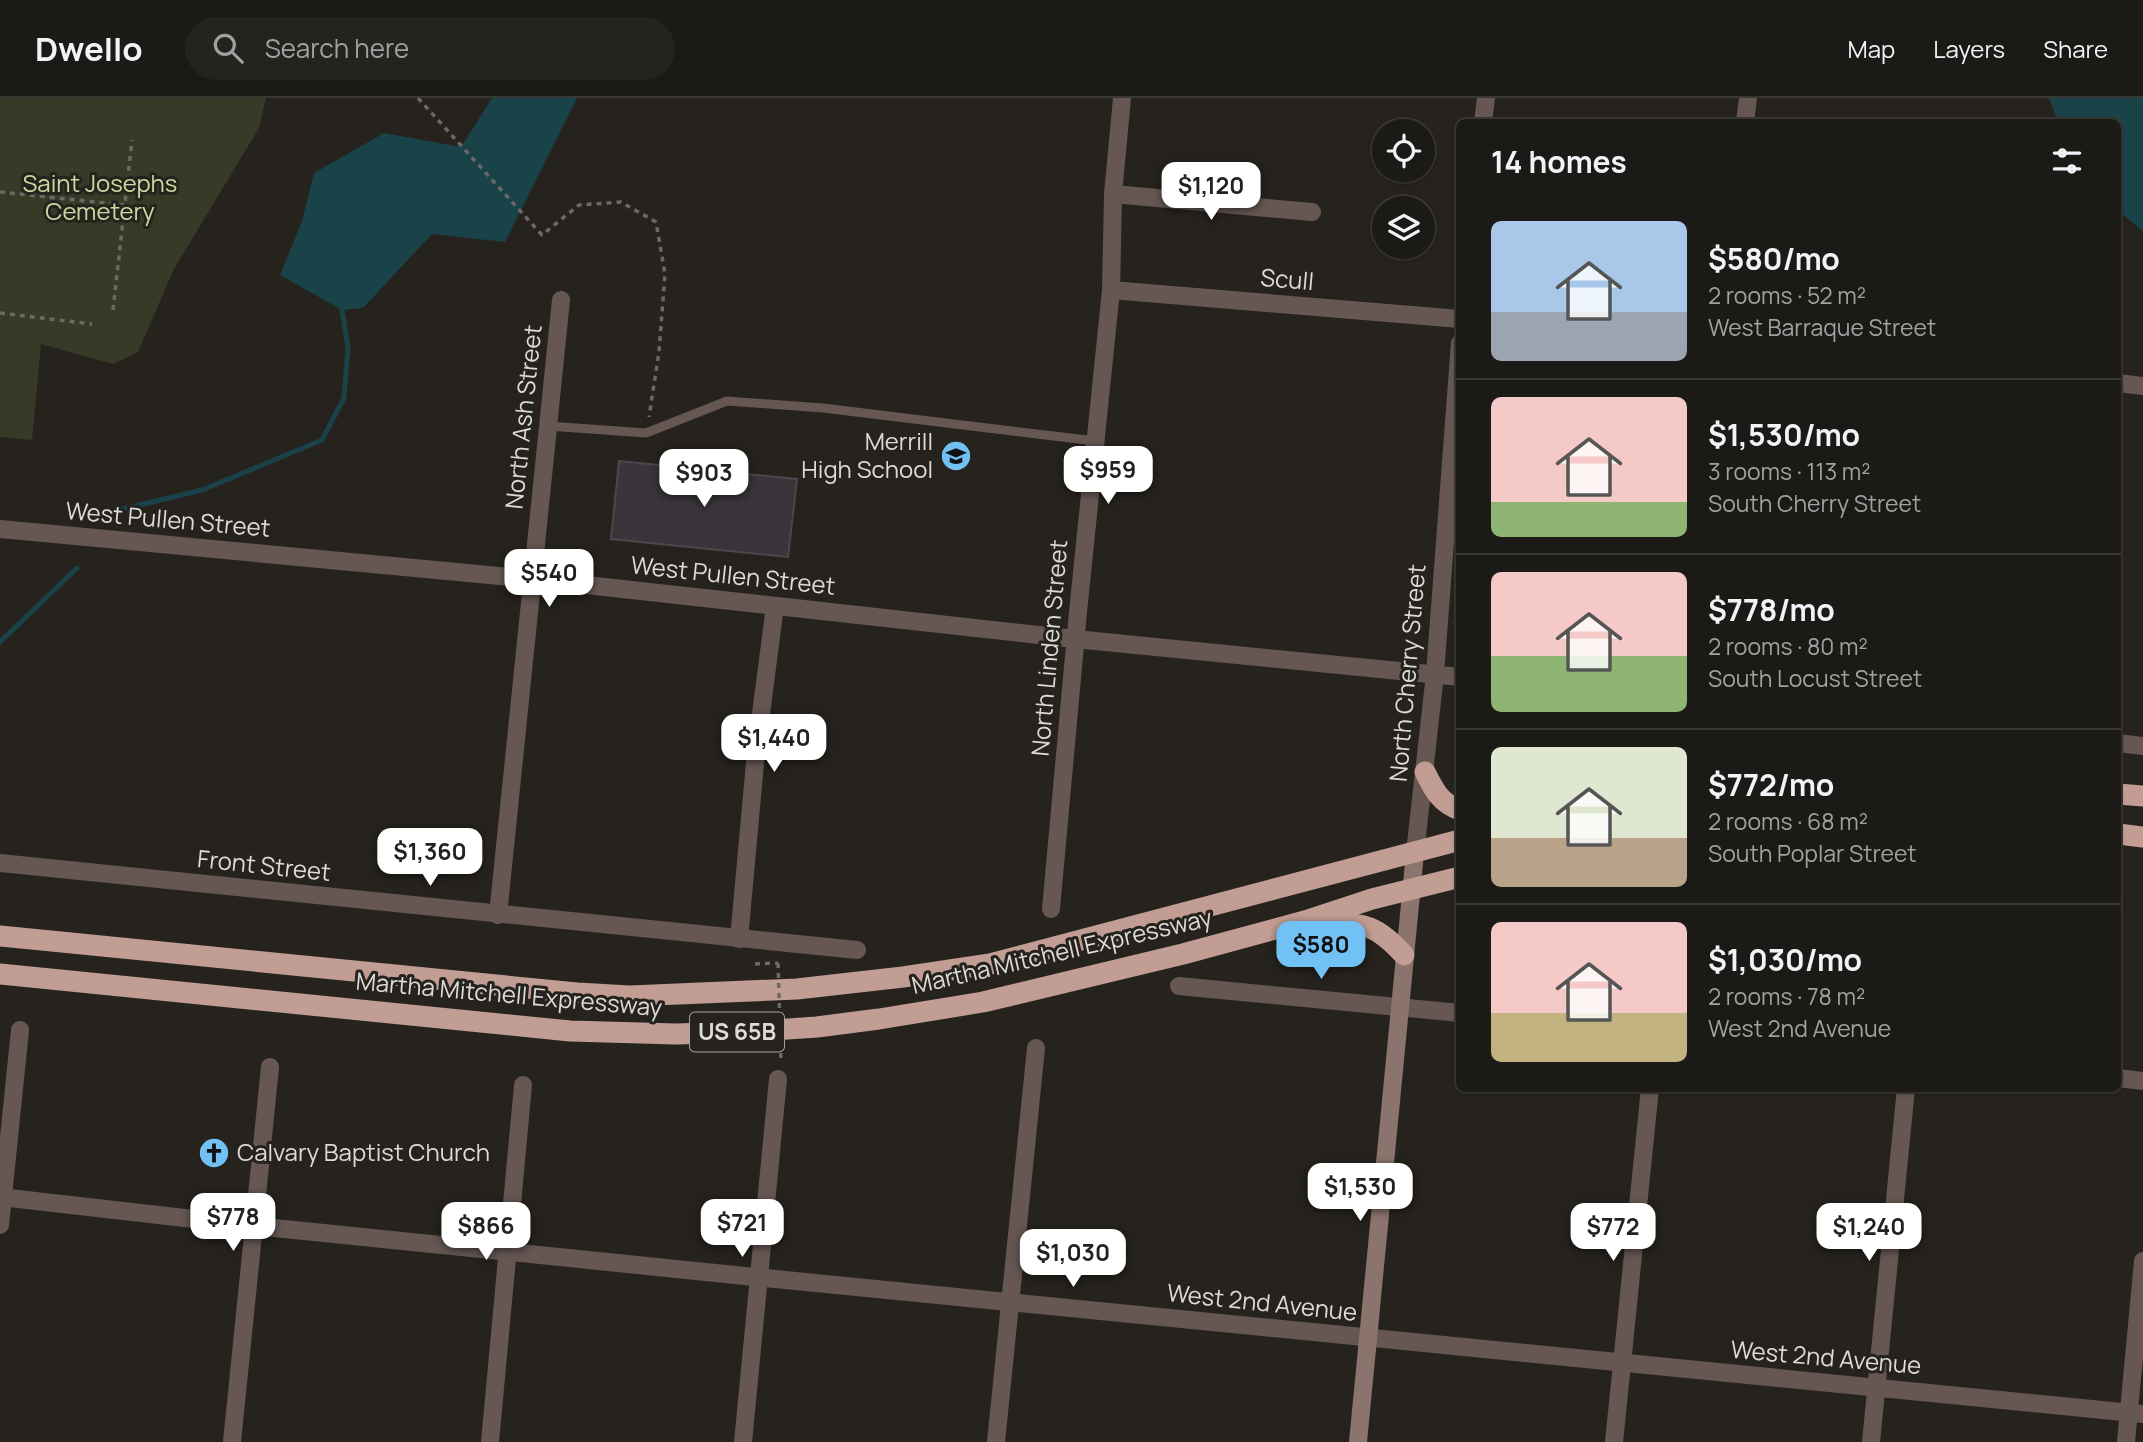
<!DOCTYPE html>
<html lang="en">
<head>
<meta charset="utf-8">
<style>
	body { margin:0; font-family:Manrope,sans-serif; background:#25231f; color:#f1f3f6; height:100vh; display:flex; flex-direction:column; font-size:26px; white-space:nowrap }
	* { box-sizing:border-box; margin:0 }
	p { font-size:23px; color:#a0a1a1 }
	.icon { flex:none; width:38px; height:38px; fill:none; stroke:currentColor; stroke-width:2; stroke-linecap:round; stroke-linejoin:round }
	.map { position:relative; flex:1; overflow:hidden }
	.details { position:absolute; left:1456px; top:21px; width:665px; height:973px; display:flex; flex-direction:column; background:#1c1a16; border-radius:10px; box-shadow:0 2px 5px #0004,0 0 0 2px #3a3835 }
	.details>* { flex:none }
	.fabs { position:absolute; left:1372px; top:21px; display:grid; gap:14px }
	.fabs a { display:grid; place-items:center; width:63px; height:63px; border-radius:50%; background:#1c1a16; box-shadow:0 2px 5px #0004,0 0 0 2px #3a3835; font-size:35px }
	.price { position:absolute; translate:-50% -60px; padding:0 16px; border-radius:14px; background:#fff; color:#222; font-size:23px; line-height:46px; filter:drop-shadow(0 2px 4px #0008) }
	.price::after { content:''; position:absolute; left:50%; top:42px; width:21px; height:16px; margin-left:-10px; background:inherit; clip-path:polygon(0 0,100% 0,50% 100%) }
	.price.active { background:#72c1f5; color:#111 }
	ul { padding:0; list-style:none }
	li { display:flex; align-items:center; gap:21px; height:175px; padding:0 35px }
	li+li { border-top:2px solid #3a3835 }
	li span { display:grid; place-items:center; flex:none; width:196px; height:140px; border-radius:10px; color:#555 }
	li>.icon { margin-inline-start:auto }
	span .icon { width:84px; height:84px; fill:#fffc; stroke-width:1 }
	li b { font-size:30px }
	h2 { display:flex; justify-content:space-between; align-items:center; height:84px; padding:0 35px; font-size:30px }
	header { display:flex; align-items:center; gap:42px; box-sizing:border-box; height:98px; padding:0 35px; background:#1c1a16; border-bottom:2px solid #3a3835 }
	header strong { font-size:33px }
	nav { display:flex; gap:38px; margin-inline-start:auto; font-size:24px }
	.search { width:490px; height:63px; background:#25231f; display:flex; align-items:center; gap:18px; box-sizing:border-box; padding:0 24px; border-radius:38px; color:#a0a1a1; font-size:26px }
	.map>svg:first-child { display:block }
	.green { fill:#363a26 }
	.water { fill:#1a4249 }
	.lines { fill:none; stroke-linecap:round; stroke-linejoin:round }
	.stream { stroke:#1a4249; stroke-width:5 }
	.building { fill:#39353a; stroke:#4b474d; stroke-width:2 }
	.path { stroke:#6b6964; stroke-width:3.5; stroke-dasharray:5 5; stroke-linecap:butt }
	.lane { stroke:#665753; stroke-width:9 }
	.street { stroke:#665753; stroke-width:18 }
	.secondary { stroke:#8b746d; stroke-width:18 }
	.highway { stroke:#c29d93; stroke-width:21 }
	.path-bridge { stroke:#6b6964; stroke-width:3.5; stroke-dasharray:5 5; stroke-linecap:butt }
	.labels { text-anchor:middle; stroke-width:6; stroke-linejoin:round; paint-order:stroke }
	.shield { fill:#26231e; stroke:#a5a4a0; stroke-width:2 }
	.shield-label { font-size:23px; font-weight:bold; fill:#dcdbd7 }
	.park-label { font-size:24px; fill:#cdd9a0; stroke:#26231e }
	.street-label { font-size:24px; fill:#dcdbd7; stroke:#26231e }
	.poi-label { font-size:24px; fill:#dcdbd7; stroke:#26231e; text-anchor:end }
</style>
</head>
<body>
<header>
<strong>Dwello</strong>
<div class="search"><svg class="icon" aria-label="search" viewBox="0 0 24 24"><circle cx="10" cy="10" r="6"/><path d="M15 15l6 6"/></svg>Search here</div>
<nav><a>Map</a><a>Layers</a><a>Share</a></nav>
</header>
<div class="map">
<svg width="2143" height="1344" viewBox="0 0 2143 1344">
	<rect width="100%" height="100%" fill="#26231e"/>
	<!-- green -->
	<path class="green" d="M0,0H266L259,30L174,171L138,254L113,266L41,246L32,342L0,339Z"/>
	<!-- water -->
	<g class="water">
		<path d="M492,0H577L505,144L432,136L363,210L342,212L280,177L302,123L314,75L384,35L461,49Z"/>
		<path d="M2049,0H2143V133L2118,113V24H2058Z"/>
	</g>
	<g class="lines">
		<!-- stream -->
		<g class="stream">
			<path d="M119,412L202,392L322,342L344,300L348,250L342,212"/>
			<path d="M0,544L77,470"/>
		</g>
	</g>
	<!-- building -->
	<path class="building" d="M619,363L797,381L788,459L611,441Z"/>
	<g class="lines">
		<!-- path -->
		<g class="path">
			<path d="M418,0L542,137L579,107L621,104L656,124L665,176L659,254L649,319"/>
			<path d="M0,94L124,107"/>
			<path d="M113,212L132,42"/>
			<path d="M0,215L92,226"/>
			<path d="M755,866L778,865"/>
		</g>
		<!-- lane -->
		<path class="lane" d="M548,328L646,335L727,303L823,310L1095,343"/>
		<!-- street -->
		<g class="street">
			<path d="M1483,24L1486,0"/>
			<path d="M1745,24L1748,0"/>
			<path d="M1113,96L1312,114"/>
			<path d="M1111,192L1460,221"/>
			<path d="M2118,285L2143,288"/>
			<path d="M0,431L532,481L1075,541L1460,579"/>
			<path d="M2118,645L2143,648"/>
			<path d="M1415,755L1435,576L1460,245"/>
			<path d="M0,765L857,852"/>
			<path d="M1051,811L1078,514L1111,192L1113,96L1122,0"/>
			<path d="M498,817L561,202"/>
			<path d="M739,841L756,654L775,508"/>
			<path d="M1179,888L1460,915"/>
			<path d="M2118,980L2143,983"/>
			<path d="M0,1099L255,1128L735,1177L2143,1316"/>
			<path d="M0,1127L20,932"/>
			<path d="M232,1344L270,969"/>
			<path d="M490,1344L523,987"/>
			<path d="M743,1344L778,981"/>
			<path d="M996,1344L1036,950"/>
			<path d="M1614,1344L1650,990"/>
			<path d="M1871,1344L1906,990"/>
			<path d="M2126,1344L2143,1163"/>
		</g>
		<!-- secondary -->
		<path class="secondary" d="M1358,1344L1415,755"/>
		<!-- highway -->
		<g class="highway">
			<path d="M1425,674C1434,692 1440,705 1460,712"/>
			<path d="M2118,696L2143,698"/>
			<path d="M2118,736L2143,739"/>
			<path d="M1315,824C1361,827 1371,821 1404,857"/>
			<path d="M0,838L577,895L630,898L797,891L903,879L990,866L1460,742"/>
			<path d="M0,876L570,933L676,936L743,934L817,929L879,921L983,904L1183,856L1305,823L1372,801L1460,779"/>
		</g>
		<!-- path-bridge -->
		<path class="path-bridge" d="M778,865L781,963"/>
	</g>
	<!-- icons -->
	<defs>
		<g id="school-disc" transform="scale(1.575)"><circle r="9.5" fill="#72c1f5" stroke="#26231e"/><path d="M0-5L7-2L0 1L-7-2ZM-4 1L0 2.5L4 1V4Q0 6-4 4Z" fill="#111"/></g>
		<g id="church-disc" transform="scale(1.575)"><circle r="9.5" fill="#72c1f5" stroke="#26231e"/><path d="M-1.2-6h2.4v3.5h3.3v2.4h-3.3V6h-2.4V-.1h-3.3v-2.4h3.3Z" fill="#111"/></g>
	</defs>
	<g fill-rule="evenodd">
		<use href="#school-disc" x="956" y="358"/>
		<use href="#church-disc" x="214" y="1055"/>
	</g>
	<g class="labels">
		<!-- shield labels -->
		<rect class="shield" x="690" y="914.5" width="94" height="39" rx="5"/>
		<g class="shield-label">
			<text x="737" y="942">US 65B</text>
		</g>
		<!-- park labels -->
		<g class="park-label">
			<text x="100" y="94">Saint Josephs<tspan x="100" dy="28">Cemetery</tspan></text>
		</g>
		<!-- street labels -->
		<g class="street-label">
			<text transform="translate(1287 182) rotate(5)" y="8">Scull</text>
			<text transform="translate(524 319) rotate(-84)" y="8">North Ash Street</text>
			<text transform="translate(168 422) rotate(5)" y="8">West Pullen Street</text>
			<text transform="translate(733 478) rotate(6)" y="8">West Pullen Street</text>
			<text transform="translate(1050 550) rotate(-85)" y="8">North Linden Street</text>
			<text transform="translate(1408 575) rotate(-85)" y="8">North Cherry Street</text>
			<text transform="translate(264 768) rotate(6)" y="8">Front Street</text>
			<text transform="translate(1062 854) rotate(-13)" y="8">Martha Mitchell Expressway</text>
			<text transform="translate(509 897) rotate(5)" y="8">Martha Mitchell Expressway</text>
			<text transform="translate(1262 1205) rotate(6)" y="8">West 2nd Avenue</text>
			<text transform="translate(1826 1260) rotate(5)" y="8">West 2nd Avenue</text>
		</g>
		<!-- poi labels -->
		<g class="poi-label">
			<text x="933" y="352">Merrill<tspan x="933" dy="28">High School</tspan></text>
			<text x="237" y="1063" text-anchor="start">Calvary Baptist Church</text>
		</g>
	</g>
</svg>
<div class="fabs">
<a><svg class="icon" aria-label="locate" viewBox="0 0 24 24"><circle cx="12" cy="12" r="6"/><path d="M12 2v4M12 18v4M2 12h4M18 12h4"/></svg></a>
<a><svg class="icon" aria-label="layers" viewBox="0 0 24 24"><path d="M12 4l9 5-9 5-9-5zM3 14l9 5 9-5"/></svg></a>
</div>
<b class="price" style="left:1211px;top:124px">$1,120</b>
<b class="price" style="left:1108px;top:408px">$959</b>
<b class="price" style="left:704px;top:411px">$903</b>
<b class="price" style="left:549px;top:511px">$540</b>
<b class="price" style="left:774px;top:676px">$1,440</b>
<b class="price" style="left:430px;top:790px">$1,360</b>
<b class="price active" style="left:1321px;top:883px">$580</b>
<b class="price" style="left:1360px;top:1125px">$1,530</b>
<b class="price" style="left:233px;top:1155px">$778</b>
<b class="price" style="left:742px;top:1161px">$721</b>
<b class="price" style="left:486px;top:1164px">$866</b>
<b class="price" style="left:1613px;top:1165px">$772</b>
<b class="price" style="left:1869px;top:1165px">$1,240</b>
<b class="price" style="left:1073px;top:1191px">$1,030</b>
<section class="details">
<h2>14 homes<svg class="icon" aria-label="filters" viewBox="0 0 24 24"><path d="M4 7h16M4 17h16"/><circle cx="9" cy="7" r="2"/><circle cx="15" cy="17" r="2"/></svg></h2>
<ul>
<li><span style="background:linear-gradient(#a9c7e8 65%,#9aa5b1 0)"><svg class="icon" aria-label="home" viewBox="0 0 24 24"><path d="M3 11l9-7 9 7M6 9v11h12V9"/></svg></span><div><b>$580/mo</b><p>2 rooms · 52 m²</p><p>West Barraque Street</p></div></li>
<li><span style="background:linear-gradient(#f6c9c9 75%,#8fb573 0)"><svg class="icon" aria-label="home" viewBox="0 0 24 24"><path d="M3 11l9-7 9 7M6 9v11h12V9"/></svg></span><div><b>$1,530/mo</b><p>3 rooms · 113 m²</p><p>South Cherry Street</p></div></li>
<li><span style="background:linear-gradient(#f6c9c9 60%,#8fb573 0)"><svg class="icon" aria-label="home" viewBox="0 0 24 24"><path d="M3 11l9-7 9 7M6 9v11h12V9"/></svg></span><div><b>$778/mo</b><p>2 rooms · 80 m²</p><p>South Locust Street</p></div></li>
<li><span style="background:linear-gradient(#dfe7d0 65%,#b9a48a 0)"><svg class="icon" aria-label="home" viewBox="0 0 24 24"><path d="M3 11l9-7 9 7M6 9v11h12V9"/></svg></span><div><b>$772/mo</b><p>2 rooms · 68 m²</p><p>South Poplar Street</p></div></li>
<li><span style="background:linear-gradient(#f6c9c9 65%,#c2b280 0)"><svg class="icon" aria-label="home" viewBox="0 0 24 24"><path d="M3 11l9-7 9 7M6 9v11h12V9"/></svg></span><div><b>$1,030/mo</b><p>2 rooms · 78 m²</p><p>West 2nd Avenue</p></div></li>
</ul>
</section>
</div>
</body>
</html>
